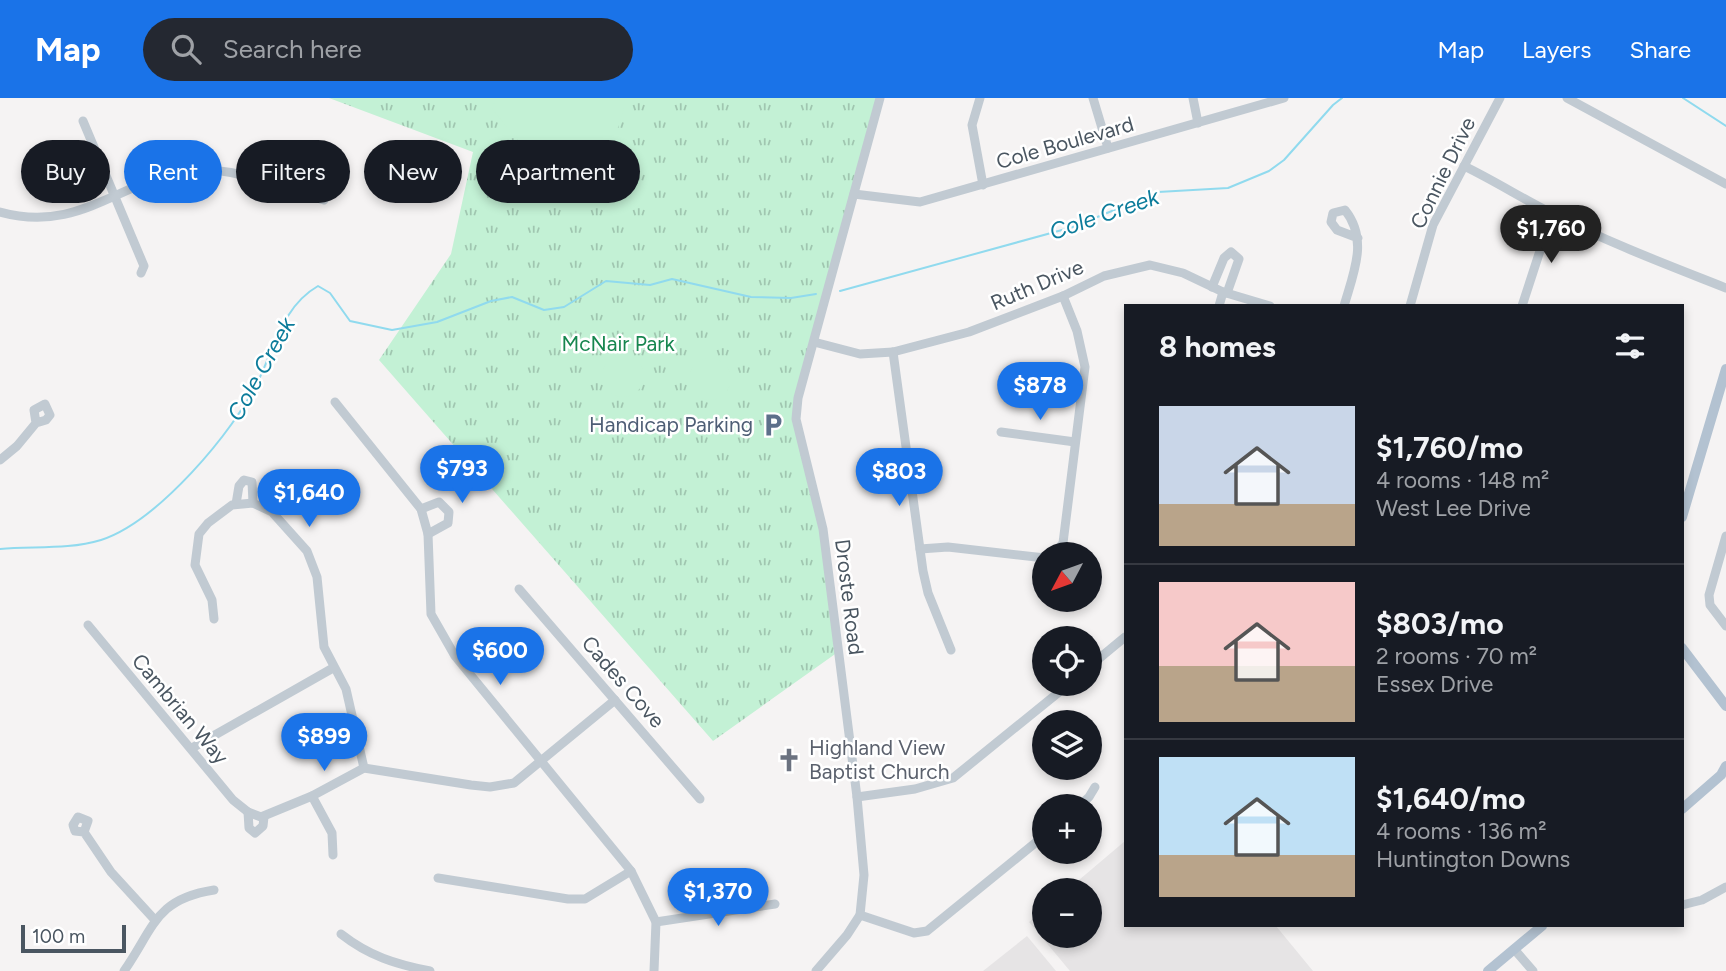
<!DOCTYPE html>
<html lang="en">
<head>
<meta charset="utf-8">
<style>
	body { margin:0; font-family:Figtree,sans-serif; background:#242831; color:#f1f3f6; height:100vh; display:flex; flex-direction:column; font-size:26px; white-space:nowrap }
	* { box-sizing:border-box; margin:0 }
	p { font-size:23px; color:#9ea1a6 }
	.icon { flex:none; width:38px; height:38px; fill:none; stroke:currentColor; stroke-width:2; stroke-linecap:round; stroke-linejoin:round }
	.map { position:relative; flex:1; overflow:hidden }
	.panel { position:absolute; left:1124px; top:206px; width:560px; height:623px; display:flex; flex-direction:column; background:#171b24; border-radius:0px; box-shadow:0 4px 10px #0003 }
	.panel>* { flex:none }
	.banner { position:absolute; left:21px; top:42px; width:665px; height:63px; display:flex; gap:14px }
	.needle { width:46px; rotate:229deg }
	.controls { position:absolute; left:1032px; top:444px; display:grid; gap:14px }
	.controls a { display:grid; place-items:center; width:70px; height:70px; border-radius:50%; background:#171b24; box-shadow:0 4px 10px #0003; font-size:35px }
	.scale { position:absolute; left:21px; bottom:18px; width:105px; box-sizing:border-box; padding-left:7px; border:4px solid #4a5661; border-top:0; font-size:19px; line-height:24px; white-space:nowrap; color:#4a5661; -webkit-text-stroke:5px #fff; paint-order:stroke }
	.price { position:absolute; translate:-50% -60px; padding:0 16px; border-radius:24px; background:#1a73e8; color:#fff; font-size:23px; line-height:46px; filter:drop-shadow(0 2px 4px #0008) }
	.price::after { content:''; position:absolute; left:50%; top:42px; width:21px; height:16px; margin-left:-10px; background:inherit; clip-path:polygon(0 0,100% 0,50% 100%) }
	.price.active { background:#222; color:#fff }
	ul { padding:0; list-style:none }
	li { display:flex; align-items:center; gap:21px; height:175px; padding:0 35px }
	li+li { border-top:2px solid #363941 }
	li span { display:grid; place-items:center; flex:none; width:196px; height:140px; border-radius:0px; color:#555 }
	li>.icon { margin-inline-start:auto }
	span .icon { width:84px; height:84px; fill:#fffc; stroke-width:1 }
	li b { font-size:30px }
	h2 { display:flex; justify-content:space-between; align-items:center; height:84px; padding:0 35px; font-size:30px }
	.tag { padding:0 24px; border-radius:32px; background:#171b24; box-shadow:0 4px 10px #0003; font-size:24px; line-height:63px }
	.tag.active { background:#1a73e8; color:#fff }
	header { display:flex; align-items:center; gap:42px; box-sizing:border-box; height:98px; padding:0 35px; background:#1a73e8; color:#fff }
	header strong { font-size:33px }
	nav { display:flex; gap:38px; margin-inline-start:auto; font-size:24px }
	.search { width:490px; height:63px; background:#242831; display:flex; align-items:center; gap:18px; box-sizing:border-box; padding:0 24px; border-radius:38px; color:#9ea1a6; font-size:26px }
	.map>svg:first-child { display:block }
	.education { fill:#e6e4e5 }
	.park { fill:url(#park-tufts) }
	.pitch { fill:#c3f1d5 }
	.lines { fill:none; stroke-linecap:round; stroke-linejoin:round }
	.stream { stroke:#90daee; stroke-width:2 }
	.minor { stroke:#c1cad2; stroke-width:9 }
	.major { stroke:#b3c2d1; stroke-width:10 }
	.labels { text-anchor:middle; stroke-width:5; stroke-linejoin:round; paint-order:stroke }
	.street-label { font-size:21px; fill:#4a5661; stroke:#fff }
	.park-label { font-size:21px; fill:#17864f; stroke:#fff }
	.service-label { font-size:21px; fill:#4e5e75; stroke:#fff; text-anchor:end }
	.worship-label { font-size:21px; fill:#5b616d; stroke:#fff; text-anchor:start }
	.water-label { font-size:23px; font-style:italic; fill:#0c7c9b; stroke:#fff }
</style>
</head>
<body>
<header>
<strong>Map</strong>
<div class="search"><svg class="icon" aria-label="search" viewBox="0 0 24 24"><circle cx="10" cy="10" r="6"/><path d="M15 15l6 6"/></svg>Search here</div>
<nav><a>Map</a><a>Layers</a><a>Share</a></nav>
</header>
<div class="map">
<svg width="1726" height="873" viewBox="0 0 1726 873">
	<defs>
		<pattern id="park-tufts" width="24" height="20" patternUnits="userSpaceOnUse" patternTransform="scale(1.75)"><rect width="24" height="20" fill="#c3f1d5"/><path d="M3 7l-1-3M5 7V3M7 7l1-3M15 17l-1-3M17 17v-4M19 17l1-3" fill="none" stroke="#a0c6b0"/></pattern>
	</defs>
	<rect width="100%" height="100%" fill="#f5f3f3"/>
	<!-- education -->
	<g class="education">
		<path d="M1125,743V828H1276L1313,873H1070L1029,824L1045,811V838H1090V793H1066Z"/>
		<path d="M1027,838L1056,873H983Z"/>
	</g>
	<!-- park -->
	<path class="park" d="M329,0H877L796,321L823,431L838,554L713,643L379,262L451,156L473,54Z"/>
	<!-- pitch -->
	<g class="pitch">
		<path d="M496,0H625C622,20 620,37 601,47V65L563,71L512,35L492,11Z"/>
		<circle cx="623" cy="278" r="21"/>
		<circle cx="710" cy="281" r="21"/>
	</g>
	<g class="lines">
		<!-- stream -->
		<g class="stream">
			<path d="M1683,0L1726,28"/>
			<path d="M840,193L1073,129L1158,94L1228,90L1269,73L1284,62L1333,7L1342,0"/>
			<path d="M0,451C34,448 68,452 101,442C157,424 234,334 259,281C275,248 283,208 318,188L330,195L350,223L392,232L437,224L491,203L512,199L544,212L564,209L606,183L650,187L672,181L751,199L791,200L816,196"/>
		</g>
		<!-- minor -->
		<g class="minor">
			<path d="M980,0L972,27L983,87"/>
			<path d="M1093,0L1108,50"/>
			<path d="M1193,0L1198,25"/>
			<path d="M1567,0L1726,86"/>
			<path d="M83,23L144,168L141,175"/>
			<path d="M1464,68C1495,83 1523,101 1553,116C1609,145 1668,167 1726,190"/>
			<path d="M854,96L920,104L1284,0"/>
			<path d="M0,114C79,136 118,83 189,73C233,67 282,90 324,102"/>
			<path d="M1212,189L1224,160L1231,154L1239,161L1227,195"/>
			<path d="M1219,208L1223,194"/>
			<path d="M1344,208C1353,176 1369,142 1345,112L1333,115L1331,124L1337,132L1358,140"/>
			<path d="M1410,208L1433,127L1500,0"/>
			<path d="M1522,208L1552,116"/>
			<path d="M814,244L860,256L893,254L969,234L1063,198L1104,178L1150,167L1183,175L1223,194L1270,208"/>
			<path d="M893,254L923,473L928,495L951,552"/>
			<path d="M335,304L421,411L428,436L431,516L455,558L631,773L656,824L654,873"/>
			<path d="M1001,334L1075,344"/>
			<path d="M0,362L17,348L36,325L46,322L50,317L45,306L34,312L36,325"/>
			<path d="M236,406L239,388L244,382L252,384L253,405"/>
			<path d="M421,411L439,404L449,414L448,425L428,436"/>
			<path d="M1726,438L1709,497L1710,507L1726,528"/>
			<path d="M920,451L948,449L1045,460"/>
			<path d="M1054,457L1063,445L1085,269L1077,233L1063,198"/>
			<path d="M519,491L700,701"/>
			<path d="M214,521L212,502L195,467L199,436L208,425L232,407L253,405L272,414L307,453L317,479L324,549L346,591L364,670"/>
			<path d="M88,527L233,702L248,714L261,719L312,698L364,670L471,687L490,689L514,685L615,602"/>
			<path d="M1090,568L1125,539"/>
			<path d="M192,650L333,570"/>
			<path d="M312,698L332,735L333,757"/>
			<path d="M857,699L915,691L953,680L1069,586"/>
			<path d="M1078,709L1089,699L1095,689"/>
			<path d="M248,714L249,730L255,735L263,728L264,719"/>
			<path d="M84,734L75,733L73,727L78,719L88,723L84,734L111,774L154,821"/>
			<path d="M438,780L568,801H585L631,773"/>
			<path d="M1682,807L1702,802L1726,789"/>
			<path d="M860,817L914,835L927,833L1045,737"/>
			<path d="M656,824L775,806"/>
			<path d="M341,836C369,858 395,866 430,873"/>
			<path d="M1514,851L1533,873"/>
			<path d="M124,873C154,830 155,801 214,792"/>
			<path d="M816,873L847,837L860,817L864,777L857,699L823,431L796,321L798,300L880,0"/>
		</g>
		<!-- major -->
		<g class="major">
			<path d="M1682,419L1726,271"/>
			<path d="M1682,550L1726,608"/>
			<path d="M1682,711L1721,677L1726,668"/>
			<path d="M1488,873L1542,828"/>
		</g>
	</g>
	<!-- icons -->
	<defs>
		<g id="parking-bare" transform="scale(1.89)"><path d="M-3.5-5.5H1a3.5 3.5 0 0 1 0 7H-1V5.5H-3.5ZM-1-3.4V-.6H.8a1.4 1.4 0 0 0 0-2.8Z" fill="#5c6f8a" stroke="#fff" stroke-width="2.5" paint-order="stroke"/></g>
		<g id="church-bare" transform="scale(1.89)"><path d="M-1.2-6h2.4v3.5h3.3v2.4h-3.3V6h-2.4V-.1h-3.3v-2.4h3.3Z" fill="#6b7280" stroke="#fff" stroke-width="2.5" paint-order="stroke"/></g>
	</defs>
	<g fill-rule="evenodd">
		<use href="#parking-bare" x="773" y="327"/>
		<use href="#church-bare" x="789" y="662"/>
	</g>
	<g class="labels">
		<!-- street labels -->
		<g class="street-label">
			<text transform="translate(1065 45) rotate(-16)" y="7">Cole Boulevard</text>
			<text transform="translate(1443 75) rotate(-64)" y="7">Connie Drive</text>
			<text transform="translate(1037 187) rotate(-23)" y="7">Ruth Drive</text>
			<text transform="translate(849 499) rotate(83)" y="7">Droste Road</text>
			<text transform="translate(623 584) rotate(49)" y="7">Cades Cove</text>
			<text transform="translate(180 611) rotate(50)" y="7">Cambrian Way</text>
		</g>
		<!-- park labels -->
		<g class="park-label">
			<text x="618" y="253">McNair Park</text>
		</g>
		<!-- service labels -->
		<g class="service-label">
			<text x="753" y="334">Handicap Parking</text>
		</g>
		<!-- worship labels -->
		<g class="worship-label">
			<text x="809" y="657">Highland View<tspan x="809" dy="24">Baptist Church</tspan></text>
		</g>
		<!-- water labels -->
		<g class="water-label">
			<text transform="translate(1104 116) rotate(-19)" y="8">Cole Creek</text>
			<text transform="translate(261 271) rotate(-61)" y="8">Cole Creek</text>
		</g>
	</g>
</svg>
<div class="controls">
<a><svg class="needle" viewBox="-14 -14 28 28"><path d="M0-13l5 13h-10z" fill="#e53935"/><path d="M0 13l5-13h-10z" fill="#9ea1a6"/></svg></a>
<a><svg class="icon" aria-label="locate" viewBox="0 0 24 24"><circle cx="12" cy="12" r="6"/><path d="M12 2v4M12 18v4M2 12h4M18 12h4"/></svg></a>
<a><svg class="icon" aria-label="layers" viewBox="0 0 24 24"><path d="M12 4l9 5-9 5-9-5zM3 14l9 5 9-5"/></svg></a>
<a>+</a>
<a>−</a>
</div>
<div class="scale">100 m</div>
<b class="price active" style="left:1551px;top:167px">$1,760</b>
<b class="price" style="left:1040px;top:324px">$878</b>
<b class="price" style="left:462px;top:407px">$793</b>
<b class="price" style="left:899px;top:410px">$803</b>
<b class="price" style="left:309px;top:431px">$1,640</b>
<b class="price" style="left:500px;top:589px">$600</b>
<b class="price" style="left:324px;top:675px">$899</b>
<b class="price" style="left:718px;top:830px">$1,370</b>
<div class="banner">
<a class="tag">Buy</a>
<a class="tag active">Rent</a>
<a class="tag">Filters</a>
<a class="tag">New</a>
<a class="tag">Apartment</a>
</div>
<section class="panel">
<h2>8 homes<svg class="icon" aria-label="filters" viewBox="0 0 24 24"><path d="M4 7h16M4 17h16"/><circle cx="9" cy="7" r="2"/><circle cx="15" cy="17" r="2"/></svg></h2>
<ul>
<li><span style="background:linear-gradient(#c9d6e8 70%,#b9a48a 0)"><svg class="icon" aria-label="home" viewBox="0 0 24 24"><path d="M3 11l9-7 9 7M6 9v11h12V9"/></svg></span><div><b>$1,760/mo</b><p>4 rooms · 148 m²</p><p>West Lee Drive</p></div></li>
<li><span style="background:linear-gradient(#f6c9c9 60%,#b9a48a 0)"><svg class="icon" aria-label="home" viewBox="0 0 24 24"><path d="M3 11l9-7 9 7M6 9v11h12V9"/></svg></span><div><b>$803/mo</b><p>2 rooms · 70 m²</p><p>Essex Drive</p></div></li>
<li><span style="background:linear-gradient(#bfe0f5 70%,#b9a48a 0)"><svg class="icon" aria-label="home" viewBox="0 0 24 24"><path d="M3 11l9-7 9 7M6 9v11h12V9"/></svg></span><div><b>$1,640/mo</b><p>4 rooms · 136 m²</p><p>Huntington Downs</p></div></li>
</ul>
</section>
</div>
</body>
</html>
